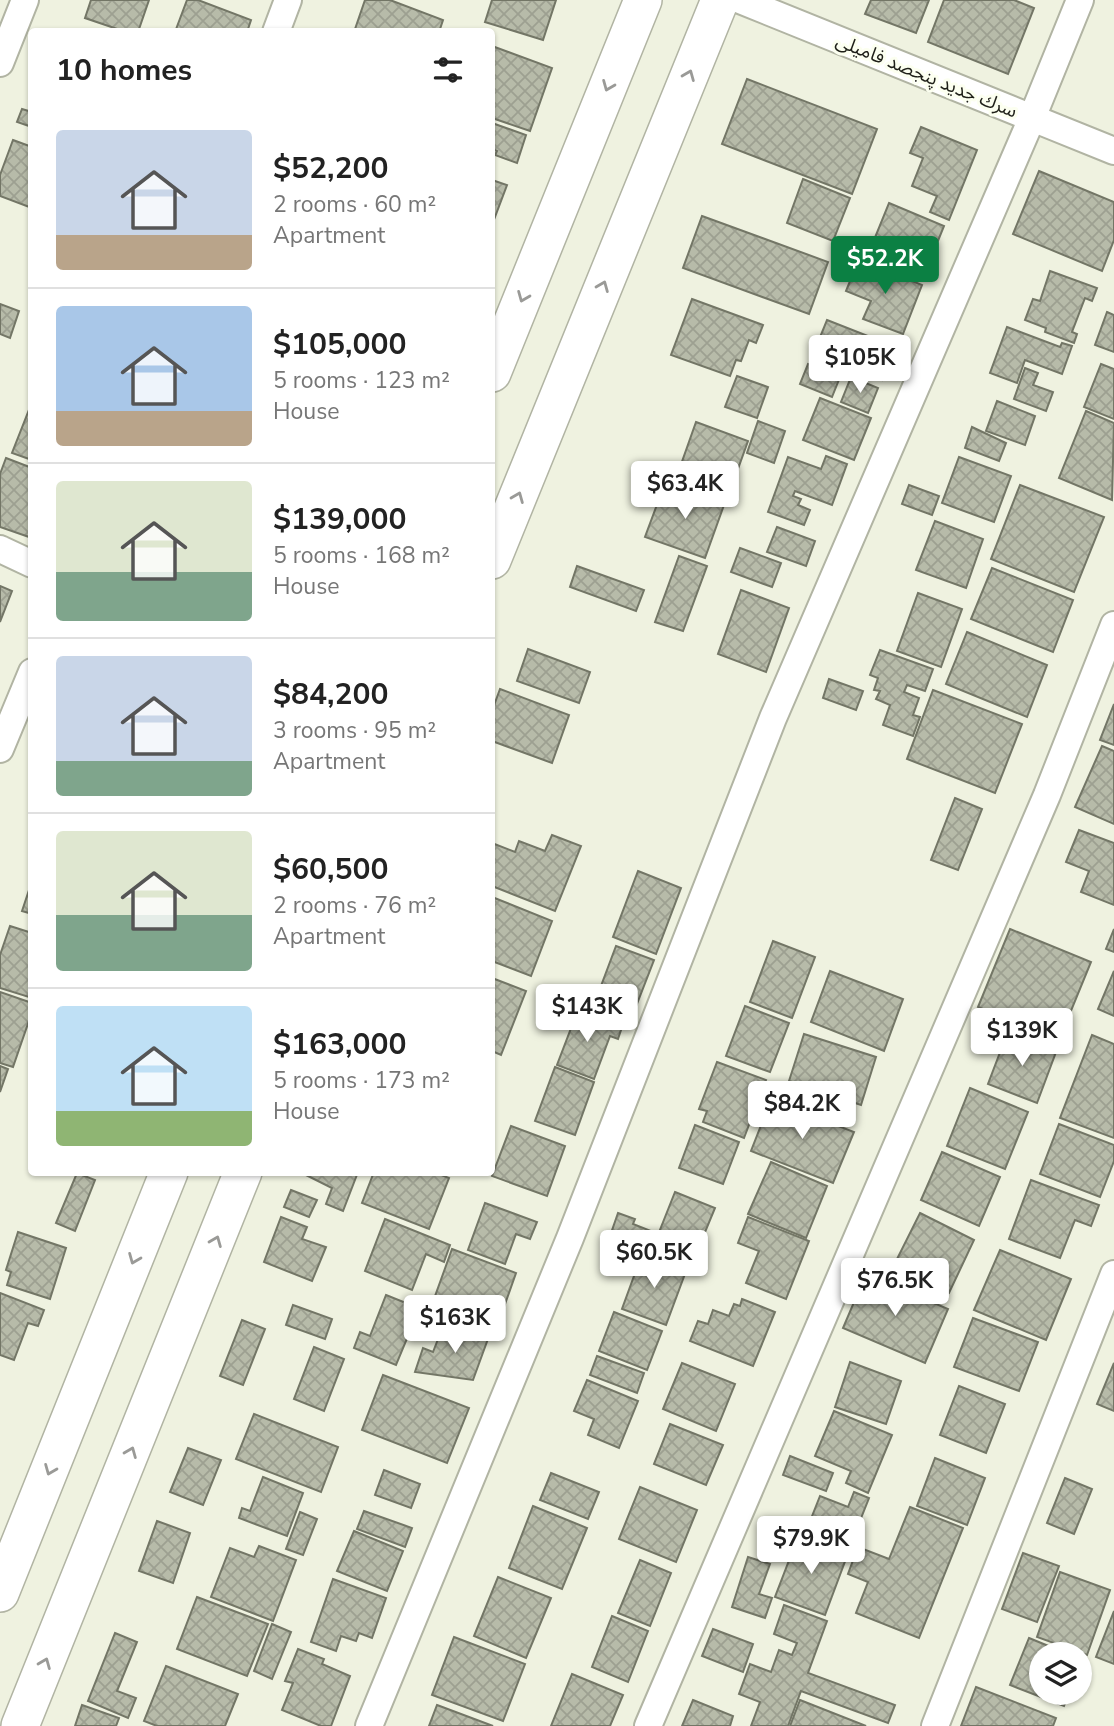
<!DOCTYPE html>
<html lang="en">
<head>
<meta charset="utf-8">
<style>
	body { margin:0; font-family:"Nunito Sans","Noto Sans Arabic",sans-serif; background:#f6f6f6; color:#222; height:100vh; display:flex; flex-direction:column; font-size:26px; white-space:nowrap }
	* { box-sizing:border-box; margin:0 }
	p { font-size:23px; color:#767676 }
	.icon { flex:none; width:38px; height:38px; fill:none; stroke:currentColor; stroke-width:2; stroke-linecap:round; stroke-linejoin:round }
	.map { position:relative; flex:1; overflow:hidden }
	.panel { position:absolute; left:28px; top:28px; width:467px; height:1148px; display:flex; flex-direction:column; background:#fff; border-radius:7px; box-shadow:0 2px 5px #0004 }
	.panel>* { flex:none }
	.controls { position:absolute; left:1029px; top:1642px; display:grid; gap:14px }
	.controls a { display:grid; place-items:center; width:63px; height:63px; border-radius:50%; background:#fff; box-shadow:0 2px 5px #0004; font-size:35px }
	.price { position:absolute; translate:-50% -60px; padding:0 16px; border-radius:7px; background:#fff; color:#222; font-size:23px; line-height:46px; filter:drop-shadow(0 2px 4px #0008) }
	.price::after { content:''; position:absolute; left:50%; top:42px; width:21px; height:16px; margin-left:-10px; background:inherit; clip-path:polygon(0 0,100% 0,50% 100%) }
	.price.selected { background:#0b8043; color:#fff }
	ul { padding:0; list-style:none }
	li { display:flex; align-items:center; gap:21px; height:175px; padding:0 28px }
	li+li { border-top:2px solid #e0e0e0 }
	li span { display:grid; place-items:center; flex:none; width:196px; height:140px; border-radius:7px; color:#555 }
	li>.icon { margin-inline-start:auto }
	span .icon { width:84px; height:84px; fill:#fffc; stroke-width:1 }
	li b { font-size:30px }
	h2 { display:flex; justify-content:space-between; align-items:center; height:84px; padding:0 28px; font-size:30px }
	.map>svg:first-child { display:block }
	.building { fill:url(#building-cross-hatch); stroke:#737666; stroke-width:2 }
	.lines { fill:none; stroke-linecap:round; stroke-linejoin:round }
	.street-casing { stroke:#b1b4a3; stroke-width:30 }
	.secondary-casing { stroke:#b1b4a3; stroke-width:40 }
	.street { stroke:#fff; stroke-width:26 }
	.secondary { stroke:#fff; stroke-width:37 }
	.oneway { stroke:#9a9a97 }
	.labels { text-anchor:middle; stroke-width:6; stroke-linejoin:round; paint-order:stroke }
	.street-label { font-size:19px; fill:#1e1f18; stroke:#fcfff0 }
</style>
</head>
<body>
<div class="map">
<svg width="1114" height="1726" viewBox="0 0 1114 1726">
	<defs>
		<pattern id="building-cross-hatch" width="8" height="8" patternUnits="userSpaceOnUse" patternTransform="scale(1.75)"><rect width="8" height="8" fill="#b7bba9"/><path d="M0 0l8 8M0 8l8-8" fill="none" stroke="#9da091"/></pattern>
	</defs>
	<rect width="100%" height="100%" fill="#eff2e0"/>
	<!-- building -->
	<g class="building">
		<path d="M91,0H149L138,32H126L85,18Z"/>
		<path d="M187,0H198L251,20L247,32H175Z"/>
		<path d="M365,0H390L443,20L439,32H354Z"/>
		<path d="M492,0H556L543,40L485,22Z"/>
		<path d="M871,0H929L916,33L865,14Z"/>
		<path d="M944,0H1014L1034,8L1008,74L928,42Z"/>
		<path d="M492,46L552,68L530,131L492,118Z"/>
		<path d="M747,79L877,129L852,194L722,144Z"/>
		<path d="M22,109L32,112V127L17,122Z"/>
		<path d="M492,123L526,135L517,163L495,155L497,151L492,149Z"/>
		<path d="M921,127L977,150L949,220L930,212L937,196L912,186L923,158L910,153Z"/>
		<path d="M13,140L32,147V208L0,196V175Z"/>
		<path d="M1039,171L1114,202V240L1102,271L1013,234Z"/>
		<path d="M803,179L850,198L833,241L787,223Z"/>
		<path d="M492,180L507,185L492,225Z"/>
		<path d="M889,203L944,226L929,263L874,240Z"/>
		<path d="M702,216L828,262L809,314L683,268Z"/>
		<path d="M859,259L922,285L903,334L863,319L871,301L846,291Z"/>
		<path d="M1050,271L1097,288L1092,301L1085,298L1072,332L1077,334L1074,343L1045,332L1046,328L1025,320L1033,299L1040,301Z"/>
		<path d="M692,299L763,325L756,343L749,340L741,361L736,360L730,376L671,355Z"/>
		<path d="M0,304L19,311L10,338L0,334Z"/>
		<path d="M1107,312L1114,315V352L1095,345Z"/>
		<path d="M827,320L896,347L882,380L814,352Z"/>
		<path d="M1007,327L1060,347L1062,343L1072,346L1062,374L1025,360L1017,383L990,373Z"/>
		<path d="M808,364L840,377L832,397L800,384Z"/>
		<path d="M1101,364L1114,369V419L1084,407Z"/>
		<path d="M1025,368L1038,373L1033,385L1053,392L1046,411L1014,399Z"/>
		<path d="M737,376L768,387L757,418L725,407Z"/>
		<path d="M851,377L878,388L868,413L841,402Z"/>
		<path d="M820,398L871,418L854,460L803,440Z"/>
		<path d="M997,401L1035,416L1025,445L986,431Z"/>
		<path d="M32,402V460L12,453Z"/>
		<path d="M1086,411L1114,423L1112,500L1059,478Z"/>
		<path d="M758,421L785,431L774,463L747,453Z"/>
		<path d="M696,422L748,441L730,491L678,473Z"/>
		<path d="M972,427L1006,443L999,461L965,448Z"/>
		<path d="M826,456L847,464L832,505L795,491L793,496L801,499L798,505L810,510L804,525L768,512L788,457L821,469Z"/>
		<path d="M959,457L1011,476L994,522L942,503Z"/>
		<path d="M6,458L32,468V538L0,527V474Z"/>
		<path d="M665,483L724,505L705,558L645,537Z"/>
		<path d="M909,485L939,496L932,515L902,504Z"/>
		<path d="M1020,485L1104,517L1074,592L991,559Z"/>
		<path d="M935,521L983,539L966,588L916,570Z"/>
		<path d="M777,527L815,541L806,566L767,552Z"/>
		<path d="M740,548L781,563L772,587L731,572Z"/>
		<path d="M679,556L707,566L683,631L655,622Z"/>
		<path d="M577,566L644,590L636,611L570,587Z"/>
		<path d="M992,568L1073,600L1053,652L971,619Z"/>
		<path d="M0,586L12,591L0,622Z"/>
		<path d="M741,590L789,608L766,672L718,654Z"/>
		<path d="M918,593L962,609L941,667L897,651Z"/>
		<path d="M967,632L1047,665L1027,717L946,684Z"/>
		<path d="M528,649L590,672L579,703L517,681Z"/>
		<path d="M880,650L933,669L925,691L907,685L904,692L919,698L913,715L920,717L913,736L883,725L890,705L876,699L880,691L874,690L878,678L870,675Z"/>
		<path d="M829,679L863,691L856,710L823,698Z"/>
		<path d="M500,689L569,715L552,763L492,741V711Z"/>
		<path d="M933,690L1022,724L995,793L907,759Z"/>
		<path d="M1114,704V745L1100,740Z"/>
		<path d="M1102,746L1114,751V824L1075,807Z"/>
		<path d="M955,798L982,809L958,870L931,860Z"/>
		<path d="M1079,830L1114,843V905L1081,892L1089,871L1066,862Z"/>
		<path d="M552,835L581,846L555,911L492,886V843L515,852L519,841L545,851Z"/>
		<path d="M638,871L681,888L656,954L613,937Z"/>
		<path d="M32,881V914L22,911Z"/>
		<path d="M492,897L552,921L531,976L492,961Z"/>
		<path d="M10,926L32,933V998L0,988V955Z"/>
		<path d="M1010,929L1091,962L1059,1040L978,1007Z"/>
		<path d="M1114,929V952L1106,949Z"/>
		<path d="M773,941L815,957L792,1018L750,1002Z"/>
		<path d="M616,946L654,960L635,1009L598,994Z"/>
		<path d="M830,971L903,999L884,1051L811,1022Z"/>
		<path d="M1114,971V1016L1098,1009Z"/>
		<path d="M492,978L526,991L501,1055L492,1051Z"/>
		<path d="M0,992L32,1003V1012L13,1067L0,1063Z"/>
		<path d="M745,1006L789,1023L770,1072L726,1056Z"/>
		<path d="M578,1010L622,1027L618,1039L610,1036L594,1079L557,1065Z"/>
		<path d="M804,1034L876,1057L861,1105L789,1081Z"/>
		<path d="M1007,1034L1056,1052L1037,1103L988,1084Z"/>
		<path d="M1092,1035L1114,1044V1138L1060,1118Z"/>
		<path d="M717,1062L766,1080L744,1138L703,1122L707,1111L699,1109Z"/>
		<path d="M0,1066L8,1069L0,1092Z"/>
		<path d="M555,1067L594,1082L575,1135L535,1121Z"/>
		<path d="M970,1088L1028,1112L1005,1169L947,1146Z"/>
		<path d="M771,1100L854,1132L833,1183L751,1151Z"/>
		<path d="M1059,1124L1114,1145V1161L1100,1197L1040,1174Z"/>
		<path d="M695,1125L739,1142L723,1184L679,1168Z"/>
		<path d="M511,1126L565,1146L547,1196L492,1176Z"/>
		<path d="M942,1152L1000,1177L979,1226L921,1200Z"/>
		<path d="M771,1162L827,1186L806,1238L748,1214Z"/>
		<path d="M300,1172H358L343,1211L326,1204L332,1188Z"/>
		<path d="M374,1172H434L449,1178L429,1229L362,1203Z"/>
		<path d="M77,1173L95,1180L75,1231L56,1223Z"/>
		<path d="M1031,1180L1099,1205L1091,1226L1075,1220L1060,1258L1009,1239Z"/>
		<path d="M291,1190L317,1200L309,1217L284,1207Z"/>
		<path d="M675,1192L715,1208L691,1266L652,1250Z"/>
		<path d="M485,1203L537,1222L530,1239L516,1234L505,1264L468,1250Z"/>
		<path d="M618,1213L635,1219L633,1224L651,1231L644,1251L609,1239Z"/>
		<path d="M920,1213L974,1240L949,1293L894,1265Z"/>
		<path d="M281,1217L307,1227L302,1239L326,1247L312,1281L264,1262Z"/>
		<path d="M748,1217L809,1241L786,1299L746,1283L759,1251L738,1243Z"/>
		<path d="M385,1219L450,1245L444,1262L426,1254L412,1290L365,1271Z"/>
		<path d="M18,1232L66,1248L50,1299L7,1285L11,1272L6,1270Z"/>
		<path d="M452,1249L516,1273L498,1324L434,1299Z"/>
		<path d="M1000,1250L1071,1279L1046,1340L974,1310Z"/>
		<path d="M642,1254L686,1271L666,1325L622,1309Z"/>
		<path d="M866,1274L948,1309L925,1363L843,1328Z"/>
		<path d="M0,1293L44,1310L38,1326L28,1323L14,1360L0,1355Z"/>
		<path d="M386,1295L426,1311L415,1339L408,1336L396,1365L354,1348L360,1332L370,1336Z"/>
		<path d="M742,1299L775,1312L753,1366L690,1341L698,1321L708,1324L713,1310L729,1316L734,1304L740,1306Z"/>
		<path d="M293,1305L332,1319L325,1339L286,1325Z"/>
		<path d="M614,1312L662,1331L647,1370L599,1351Z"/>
		<path d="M973,1318L1038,1342L1019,1391L954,1367Z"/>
		<path d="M242,1320L265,1329L243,1385L220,1376Z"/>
		<path d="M460,1325L489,1336L473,1380L415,1372L423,1348L433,1352L440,1334L454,1340Z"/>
		<path d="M314,1347L344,1359L324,1411L294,1399Z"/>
		<path d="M597,1356L644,1373L637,1393L590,1375Z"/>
		<path d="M850,1362L901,1381L886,1424L835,1407Z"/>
		<path d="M682,1363L735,1384L716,1431L663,1409Z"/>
		<path d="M1114,1363V1411L1097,1404Z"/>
		<path d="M383,1375L469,1408L447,1463L362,1430Z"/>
		<path d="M587,1380L638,1401L619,1448L588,1435L594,1419L574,1411Z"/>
		<path d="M959,1386L1005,1404L986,1453L940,1435Z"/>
		<path d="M834,1411L892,1435L868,1493L846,1483L851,1471L815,1456Z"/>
		<path d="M254,1414L338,1447L321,1492L236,1459Z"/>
		<path d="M670,1424L723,1445L706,1485L654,1464Z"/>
		<path d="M188,1448L221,1460L203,1505L170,1492Z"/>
		<path d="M790,1456L833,1473L826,1491L783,1475Z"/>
		<path d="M935,1458L985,1478L967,1525L917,1506Z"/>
		<path d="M384,1470L420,1484L411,1508L375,1495Z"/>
		<path d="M551,1473L599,1492L588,1519L540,1500Z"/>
		<path d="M263,1477L303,1493L287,1536L239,1518L242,1508L250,1511Z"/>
		<path d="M1065,1478L1092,1489L1074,1534L1047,1523Z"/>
		<path d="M640,1487L697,1510L676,1562L619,1539Z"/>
		<path d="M854,1492L869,1498L848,1551L805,1534L820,1496L848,1507Z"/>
		<path d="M533,1506L587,1528L562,1589L509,1568Z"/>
		<path d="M910,1507L963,1528L919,1638L856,1613L868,1582L848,1574L858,1547L889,1559Z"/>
		<path d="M364,1511L412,1528L405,1547L357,1529Z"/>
		<path d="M300,1512L317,1519L303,1555L286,1549Z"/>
		<path d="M157,1521L190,1533L173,1583L139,1571Z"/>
		<path d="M354,1531L403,1551L387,1591L337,1571Z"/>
		<path d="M798,1537L847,1556L825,1615L775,1597Z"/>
		<path d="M259,1546L296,1560L273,1621L211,1597L230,1548L254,1557Z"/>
		<path d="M1023,1553L1059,1566L1037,1622L1002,1609Z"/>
		<path d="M748,1557L770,1564L759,1594L772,1598L765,1618L732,1607Z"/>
		<path d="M640,1560L671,1573L650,1626L618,1613Z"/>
		<path d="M1060,1572L1110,1590L1087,1655L1037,1637Z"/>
		<path d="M498,1577L551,1598L526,1658L474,1636Z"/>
		<path d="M333,1579L386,1598L372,1638L359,1633L356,1641L341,1636L336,1651L311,1642Z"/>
		<path d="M197,1597L268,1624L247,1676L177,1649Z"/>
		<path d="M784,1605L827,1621L808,1673L895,1705L888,1723L801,1691L788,1726H751L760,1702L739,1694L750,1664L771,1672L779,1650L792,1655L797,1643L774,1634Z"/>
		<path d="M1114,1611V1664L1096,1657Z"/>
		<path d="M612,1616L648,1631L628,1682L592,1667Z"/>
		<path d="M272,1624L291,1632L272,1679L254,1671Z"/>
		<path d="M713,1629L753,1644L743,1672L702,1656Z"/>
		<path d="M115,1633L137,1642L117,1691L136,1698L128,1718L88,1701Z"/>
		<path d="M454,1637L525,1664L503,1721L432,1695Z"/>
		<path d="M1029,1638L1068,1654H1041V1692H1069L1064,1706L1010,1685Z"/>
		<path d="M298,1649L324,1659L322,1664L350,1676L331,1726H321L282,1710L293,1683L285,1681Z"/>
		<path d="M166,1666L238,1694L225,1726H157L144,1721Z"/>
		<path d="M572,1674L623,1695L610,1726H551Z"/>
		<path d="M976,1687L1056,1718L1053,1726H961Z"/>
		<path d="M693,1700L733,1716L730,1726H682Z"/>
		<path d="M800,1700L866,1726H790Z"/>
		<path d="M82,1705L119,1718L116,1726H75Z"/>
		<path d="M437,1705L493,1726H429Z"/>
	</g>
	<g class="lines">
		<!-- street casing -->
		<g class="street-casing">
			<g id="street">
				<path d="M740,0L1114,151"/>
				<path d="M276,32L288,0"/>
				<path d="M0,63L25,0"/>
				<path d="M0,549L32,564"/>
				<path d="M0,749L32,672"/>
				<path d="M369,1726L570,1238L773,718L1032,118L1080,0"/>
				<path d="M648,1726L1047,795L1114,625"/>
				<path d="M935,1726L1114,1274"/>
			</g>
		</g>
		<!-- secondary casing -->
		<g class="secondary-casing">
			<g id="secondary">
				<path d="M492,373L643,0"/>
				<path d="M492,560L720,0"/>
				<path d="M0,1593L169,1172"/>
				<path d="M20,1726L243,1172"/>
			</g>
		</g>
		<!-- street -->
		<use href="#street" class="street"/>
		<!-- secondary -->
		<use href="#secondary" class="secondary"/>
	</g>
	<!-- one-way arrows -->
	<defs><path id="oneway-chevron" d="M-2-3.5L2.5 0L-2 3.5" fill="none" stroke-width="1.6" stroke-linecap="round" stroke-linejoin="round" transform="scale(1.75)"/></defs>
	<g class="oneway">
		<use href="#oneway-chevron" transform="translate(689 75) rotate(-68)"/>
		<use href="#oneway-chevron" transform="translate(608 86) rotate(112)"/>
		<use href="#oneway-chevron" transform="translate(603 286) rotate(-68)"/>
		<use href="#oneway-chevron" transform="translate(523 297) rotate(112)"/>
		<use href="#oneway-chevron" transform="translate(518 497) rotate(-68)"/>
		<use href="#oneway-chevron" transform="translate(216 1241) rotate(-68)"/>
		<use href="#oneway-chevron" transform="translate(134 1259) rotate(112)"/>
		<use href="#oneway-chevron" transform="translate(131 1452) rotate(-68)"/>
		<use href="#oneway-chevron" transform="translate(50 1470) rotate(112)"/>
		<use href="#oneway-chevron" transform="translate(45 1663) rotate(-68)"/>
	</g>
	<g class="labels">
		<!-- street labels -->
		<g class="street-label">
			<text transform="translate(927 75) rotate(22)" y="7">سرك جدید پنجصد فامیلی</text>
		</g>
	</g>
</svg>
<div class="controls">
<a><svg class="icon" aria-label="layers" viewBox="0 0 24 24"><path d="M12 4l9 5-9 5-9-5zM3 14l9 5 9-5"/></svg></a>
</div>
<b class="price selected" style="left:885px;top:296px">$52.2K</b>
<b class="price" style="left:860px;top:395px">$105K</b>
<b class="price" style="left:685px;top:521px">$63.4K</b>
<b class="price" style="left:587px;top:1044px">$143K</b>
<b class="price" style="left:1022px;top:1068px">$139K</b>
<b class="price" style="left:802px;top:1141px">$84.2K</b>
<b class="price" style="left:654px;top:1290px">$60.5K</b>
<b class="price" style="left:895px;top:1318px">$76.5K</b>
<b class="price" style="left:455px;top:1355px">$163K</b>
<b class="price" style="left:811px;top:1576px">$79.9K</b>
<section class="panel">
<h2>10 homes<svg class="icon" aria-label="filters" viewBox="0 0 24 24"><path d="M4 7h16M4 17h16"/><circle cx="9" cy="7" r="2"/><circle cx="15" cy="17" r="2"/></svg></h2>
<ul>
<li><span style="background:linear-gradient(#c9d6e8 75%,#b9a48a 0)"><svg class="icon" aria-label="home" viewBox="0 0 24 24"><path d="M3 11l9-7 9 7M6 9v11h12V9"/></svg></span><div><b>$52,200</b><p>2 rooms · 60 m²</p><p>Apartment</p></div></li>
<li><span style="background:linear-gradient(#a9c7e8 75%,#b9a48a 0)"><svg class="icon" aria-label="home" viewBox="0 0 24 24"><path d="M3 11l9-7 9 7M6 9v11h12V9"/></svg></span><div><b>$105,000</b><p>5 rooms · 123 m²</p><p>House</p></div></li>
<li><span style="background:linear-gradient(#dfe7d0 65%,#7fa58c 0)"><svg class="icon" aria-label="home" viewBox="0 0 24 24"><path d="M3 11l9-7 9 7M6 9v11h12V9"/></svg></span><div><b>$139,000</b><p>5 rooms · 168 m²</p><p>House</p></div></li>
<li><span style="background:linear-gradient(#c9d6e8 75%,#7fa58c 0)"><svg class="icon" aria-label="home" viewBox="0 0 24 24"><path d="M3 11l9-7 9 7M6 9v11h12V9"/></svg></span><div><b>$84,200</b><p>3 rooms · 95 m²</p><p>Apartment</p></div></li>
<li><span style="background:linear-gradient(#dfe7d0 60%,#7fa58c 0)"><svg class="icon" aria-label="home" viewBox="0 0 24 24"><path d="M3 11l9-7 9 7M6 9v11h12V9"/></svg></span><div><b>$60,500</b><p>2 rooms · 76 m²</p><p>Apartment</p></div></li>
<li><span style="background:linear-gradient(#bfe0f5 75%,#8fb573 0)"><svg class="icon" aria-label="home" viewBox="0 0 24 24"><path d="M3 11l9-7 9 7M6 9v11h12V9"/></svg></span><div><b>$163,000</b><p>5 rooms · 173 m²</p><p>House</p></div></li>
</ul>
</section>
</div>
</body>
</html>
